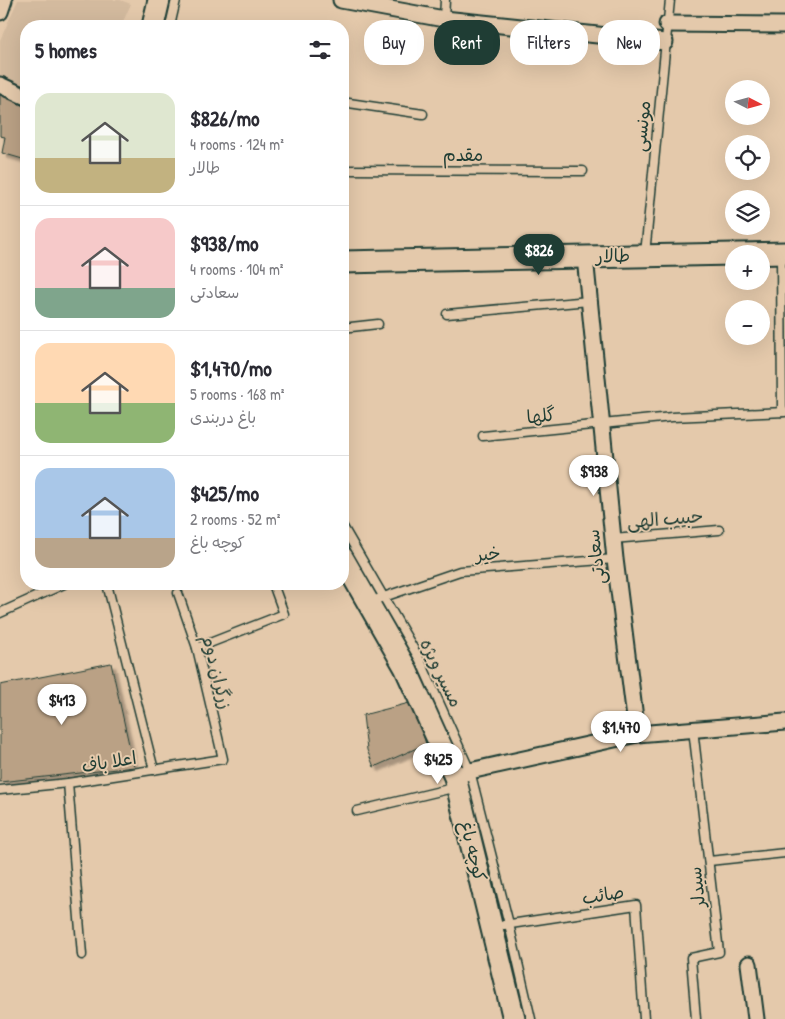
<!DOCTYPE html>
<html lang="en">
<head>
<meta charset="utf-8">
<style>
	body { margin:0; font-family:"Patrick Hand","Playpen Sans Arabic",sans-serif; background:#f2f2f3; color:#2b2b33; height:100vh; display:flex; flex-direction:column; font-size:19px; white-space:nowrap }
	* { box-sizing:border-box; margin:0 }
	p { font-size:16px; color:#7c7c81 }
	.icon { flex:none; width:28px; height:28px; fill:none; stroke:currentColor; stroke-width:2; stroke-linecap:round; stroke-linejoin:round }
	.map { position:relative; flex:1; overflow:hidden }
	.details { position:absolute; left:20px; top:20px; width:329px; height:570px; display:flex; flex-direction:column; background:#fff; border-radius:20px; box-shadow:0 5px 20px #0002 }
	.details>* { flex:none }
	.banner { position:absolute; left:364px; top:20px; width:346px; height:45px; display:flex; gap:10px }
	.needle { width:32px; rotate:96deg }
	.buttons { position:absolute; left:725px; top:80px; display:grid; gap:10px }
	.buttons a { display:grid; place-items:center; width:45px; height:45px; border-radius:50%; background:#fff; box-shadow:0 5px 20px #0002; font-size:25px }
	.price { position:absolute; translate:-50% -42px; padding:0 11px; border-radius:18px; background:#fff; color:#222; font-size:16px; line-height:32px; filter:drop-shadow(0 1px 2px #0008) }
	.price::after { content:''; position:absolute; left:50%; top:30px; width:15px; height:11px; margin-left:-8px; background:inherit; clip-path:polygon(0 0,100% 0,50% 100%) }
	.price.current { background:#1f3d34; color:#fff }
	ul { padding:0; list-style:none }
	li { display:flex; align-items:center; gap:15px; height:125px; padding:0 15px }
	li+li { border-top:1px solid #e1e1e2 }
	li span { display:grid; place-items:center; flex:none; width:140px; height:100px; border-radius:15px; color:#555 }
	li>.icon { margin-inline-start:auto }
	span .icon { width:60px; height:60px; fill:#fffc; stroke-width:1 }
	li b { font-size:21px }
	h2 { display:flex; justify-content:space-between; align-items:center; height:60px; padding:0 15px; font-size:21px }
	.tag { padding:0 18px; border-radius:20px; background:#fff; box-shadow:0 5px 20px #0002; font-size:18px; line-height:45px }
	.tag.current { background:#1f3d34; color:#fff }
	.map>svg:first-child { display:block }
	.built { fill:#d3ba9e }
	.building { fill:#baa185; stroke:#1f3d34; filter:url(#shadow) }
	.lines { fill:none; stroke-linecap:round; stroke-linejoin:round }
	.service-casing { stroke:#1f3d34; stroke-width:11 }
	.minor-casing { stroke:#1f3d34; stroke-width:19 }
	.secondary-casing { stroke:#1f3d34; stroke-width:25 }
	.service { stroke:#e4c9ab; stroke-width:8 }
	.minor { stroke:#e4c9ab; stroke-width:15 }
	.secondary { stroke:#e4c9ab; stroke-width:21 }
	.labels { text-anchor:middle; stroke-width:4; stroke-linejoin:round; paint-order:stroke }
	.street-label { font-size:18px; fill:#1f3d34; stroke:#e4c9ab }
</style>
</head>
<body>
<div class="map">
<svg width="785" height="1019" viewBox="0 0 785 1019">
	<defs>
		<filter id="shadow"><feDropShadow dx="4.5" dy="4.5" stdDeviation="1" flood-color="#0004"/></filter>
	</defs>
	<rect width="100%" height="100%" fill="#e4c9ab"/>
	<filter id="ink" filterUnits="userSpaceOnUse"><feTurbulence type="fractalNoise" baseFrequency=".02" numOctaves="2"/><feDisplacementMap in="SourceGraphic" scale="10" xChannelSelector="R" yChannelSelector="G"/><feConvolveMatrix kernelMatrix="1 2 1 2 8 2 1 2 1" color-interpolation-filters="sRGB"/></filter>
	<g filter="url(#ink)">
		<!-- built -->
		<path class="built" d="M18,0H120L131,4L121,26H26V94L0,81V40Z"/>
		<!-- building -->
		<g class="building">
			<path d="M0,89L26,102V160L2,153L5,137L0,136Z"/>
			<path d="M111,663L134,767L0,782V685Z"/>
			<path d="M413,702L426,744L374,767L367,750L363,715Z"/>
		</g>
		<g class="lines">
			<!-- service casing -->
			<g class="service-casing">
				<g id="service">
					<path d="M444,19L445,0"/>
					<path d="M170,26L176,0"/>
					<path d="M342,102L423,114"/>
					<path d="M342,170L583,171"/>
					<path d="M645,254L670,0"/>
					<path d="M781,255L782,412"/>
					<path d="M447,314L589,301"/>
					<path d="M342,328L378,324"/>
					<path d="M483,436L672,417L785,412"/>
					<path d="M342,525L420,660L470,771L509,924L531,1019"/>
					<path d="M613,539L719,530"/>
					<path d="M107,584L154,770"/>
					<path d="M369,602L460,571L615,559"/>
					<path d="M0,613L64,584"/>
					<path d="M197,648L284,614L273,584"/>
					<path d="M693,729L719,952L691,958L696,1019"/>
					<path d="M68,783L82,955"/>
					<path d="M0,790L68,783L223,759L197,648L178,593"/>
					<path d="M357,811L457,787"/>
					<path d="M709,861L785,853"/>
					<path d="M504,925L636,905L644,1019"/>
				</g>
			</g>
			<!-- minor casing -->
			<g class="minor-casing">
				<g id="minor">
					<path d="M341,0L444,19L665,42"/>
					<path d="M0,12L4,0"/>
					<path d="M667,24L785,25"/>
					<path d="M0,85L26,97"/>
					<path d="M585,257L615,559L637,734"/>
					<path d="M455,777L470,771L637,734L785,722"/>
					<path d="M749,964L756,1019"/>
				</g>
			</g>
			<!-- secondary casing -->
			<g class="secondary-casing">
				<g id="secondary">
					<path d="M153,26L159,0"/>
					<path d="M737,254L785,253"/>
					<path d="M342,262L734,254"/>
					<path d="M342,557L405,667L455,777L514,1019"/>
				</g>
			</g>
			<!-- service -->
			<use href="#service" class="service"/>
			<!-- minor -->
			<use href="#minor" class="minor"/>
			<!-- secondary -->
			<use href="#secondary" class="secondary"/>
		</g>
	</g>
	<g class="labels">
		<!-- street labels -->
		<g class="street-label">
			<text transform="translate(642 126) rotate(-84)" y="6">مونسی</text>
			<text x="463" y="161">مقدم</text>
			<text transform="translate(613 256) rotate(-1)" y="6">طالار</text>
			<text transform="translate(541 416) rotate(-6)" y="6">گلها</text>
			<text transform="translate(665 519) rotate(-5)" y="6">حبیب الهی</text>
			<text transform="translate(488 554) rotate(-5)" y="6">خیر</text>
			<text transform="translate(596 557) rotate(-97)" y="6">سعادتی</text>
			<text transform="translate(217 672) rotate(76)" y="6">زرگران دوم</text>
			<text transform="translate(441 673) rotate(64)" y="6">مسیر ویژه</text>
			<text transform="translate(109 762) rotate(-9)" y="6">اعلا باف</text>
			<text transform="translate(473 851) rotate(76)" y="6">کوچه باغ</text>
			<text transform="translate(697 887) rotate(-96)" y="6">سیدلر</text>
			<text transform="translate(603 895) rotate(-9)" y="6">صائب</text>
		</g>
	</g>
</svg>
<div class="buttons">
<a><svg class="needle" viewBox="-14 -14 28 28"><path d="M0-13l5 13h-10z" fill="#e53935"/><path d="M0 13l5-13h-10z" fill="#7c7c81"/></svg></a>
<a><svg class="icon" aria-label="locate" viewBox="0 0 24 24"><circle cx="12" cy="12" r="6"/><path d="M12 2v4M12 18v4M2 12h4M18 12h4"/></svg></a>
<a><svg class="icon" aria-label="layers" viewBox="0 0 24 24"><path d="M12 4l9 5-9 5-9-5zM3 14l9 5 9-5"/></svg></a>
<a>+</a>
<a>−</a>
</div>
<b class="price current" style="left:539px;top:276px">$826</b>
<b class="price" style="left:594px;top:497px">$938</b>
<b class="price" style="left:62px;top:726px">$413</b>
<b class="price" style="left:621px;top:753px">$1,470</b>
<b class="price" style="left:438px;top:785px">$425</b>
<div class="banner">
<a class="tag">Buy</a>
<a class="tag current">Rent</a>
<a class="tag">Filters</a>
<a class="tag">New</a>
</div>
<section class="details">
<h2>5 homes<svg class="icon" aria-label="filters" viewBox="0 0 24 24"><path d="M4 7h16M4 17h16"/><circle cx="9" cy="7" r="2"/><circle cx="15" cy="17" r="2"/></svg></h2>
<ul>
<li><span style="background:linear-gradient(#dfe7d0 65%,#c2b280 0)"><svg class="icon" aria-label="home" viewBox="0 0 24 24"><path d="M3 11l9-7 9 7M6 9v11h12V9"/></svg></span><div><b>$826/mo</b><p>4 rooms · 124 m²</p><p>طالار</p></div></li>
<li><span style="background:linear-gradient(#f6c9c9 70%,#7fa58c 0)"><svg class="icon" aria-label="home" viewBox="0 0 24 24"><path d="M3 11l9-7 9 7M6 9v11h12V9"/></svg></span><div><b>$938/mo</b><p>4 rooms · 104 m²</p><p>سعادتی</p></div></li>
<li><span style="background:linear-gradient(#ffd9b3 60%,#8fb573 0)"><svg class="icon" aria-label="home" viewBox="0 0 24 24"><path d="M3 11l9-7 9 7M6 9v11h12V9"/></svg></span><div><b>$1,470/mo</b><p>5 rooms · 168 m²</p><p>باغ دربندی</p></div></li>
<li><span style="background:linear-gradient(#a9c7e8 70%,#b9a48a 0)"><svg class="icon" aria-label="home" viewBox="0 0 24 24"><path d="M3 11l9-7 9 7M6 9v11h12V9"/></svg></span><div><b>$425/mo</b><p>2 rooms · 52 m²</p><p>کوچه باغ</p></div></li>
</ul>
</section>
</div>
</body>
</html>
